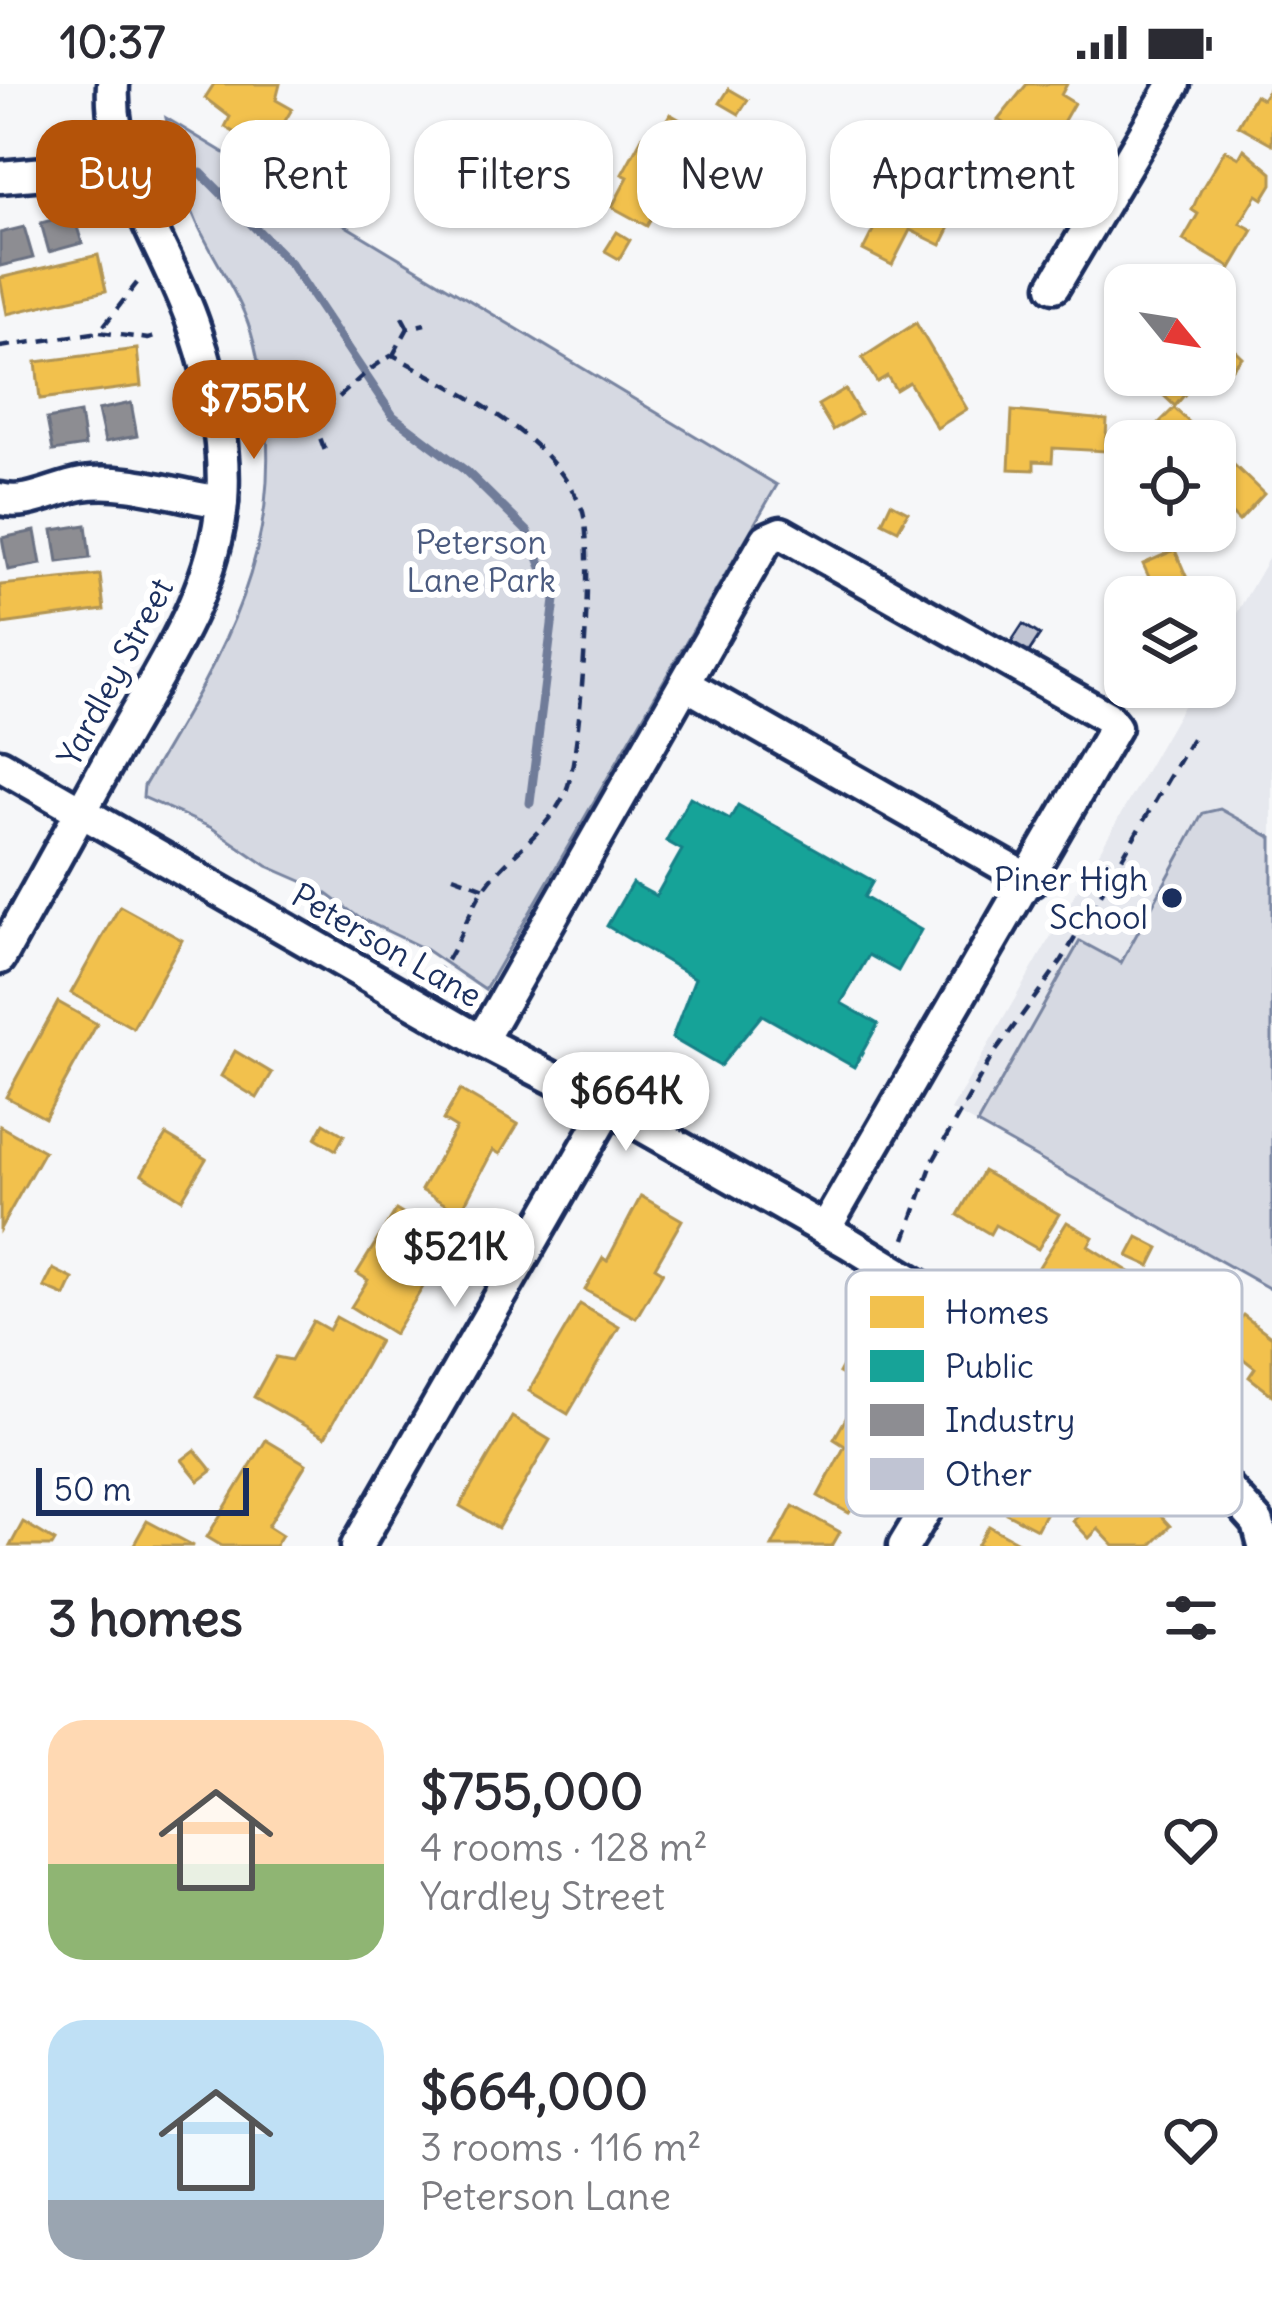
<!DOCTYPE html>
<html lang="en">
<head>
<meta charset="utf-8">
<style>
	body { margin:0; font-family:Delius,sans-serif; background:#f2f2f3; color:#2b2b33; height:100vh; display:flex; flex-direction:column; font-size:45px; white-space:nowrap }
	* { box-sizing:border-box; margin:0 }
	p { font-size:39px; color:#7c7c81 }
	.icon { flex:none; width:66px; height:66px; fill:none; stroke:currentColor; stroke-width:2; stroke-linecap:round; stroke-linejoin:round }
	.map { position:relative; height:1462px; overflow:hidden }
	.drawer { display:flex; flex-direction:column; background:#fff; flex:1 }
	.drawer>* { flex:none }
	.banner { position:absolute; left:36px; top:36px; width:1200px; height:108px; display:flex; gap:24px }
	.needle { width:78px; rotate:120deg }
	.fabs { position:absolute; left:1104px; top:180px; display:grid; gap:24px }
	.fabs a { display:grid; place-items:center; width:132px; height:132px; border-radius:24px; background:#fff; box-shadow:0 3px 9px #0004; font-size:60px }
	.scale { position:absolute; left:36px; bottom:30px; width:213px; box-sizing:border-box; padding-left:12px; border:6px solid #1b2f5e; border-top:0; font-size:33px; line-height:42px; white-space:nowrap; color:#1b2f5e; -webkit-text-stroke:9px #fff; paint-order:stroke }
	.price { position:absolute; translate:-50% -102px; padding:0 27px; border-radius:42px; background:#fff; color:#222; font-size:39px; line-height:78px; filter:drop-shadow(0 3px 6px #0008) }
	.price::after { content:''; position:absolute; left:50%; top:72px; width:36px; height:27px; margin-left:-18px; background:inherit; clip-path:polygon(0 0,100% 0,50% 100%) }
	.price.selected { background:#b45309; color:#fff }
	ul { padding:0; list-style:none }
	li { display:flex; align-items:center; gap:36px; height:300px; padding:0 48px }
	li span { display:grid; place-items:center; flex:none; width:336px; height:240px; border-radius:36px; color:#555 }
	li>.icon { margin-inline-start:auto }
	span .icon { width:144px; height:144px; fill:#fffc; stroke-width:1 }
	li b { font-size:51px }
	h2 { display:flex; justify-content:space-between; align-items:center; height:144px; padding:0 48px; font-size:51px }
	.tag { padding:0 42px; border-radius:36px; background:#fff; box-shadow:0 3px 9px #0004; font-size:42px; line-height:108px }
	.tag.selected { background:#b45309; color:#fff }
	.status { display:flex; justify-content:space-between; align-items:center; height:84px; padding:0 60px; background:#fff; direction:ltr }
	.status svg { height:33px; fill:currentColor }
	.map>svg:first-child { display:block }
	.built { fill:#e6e8ee }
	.green { fill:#d6d9e2; stroke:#7884a0; stroke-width:3 }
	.homes { fill:#f2c14e; stroke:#b29553; stroke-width:3 }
	.public { fill:#17a398; stroke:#188087; stroke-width:3 }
	.industry { fill:#8d8d92; stroke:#6b7182; stroke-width:3 }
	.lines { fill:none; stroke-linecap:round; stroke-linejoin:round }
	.stream { stroke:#707c99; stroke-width:9 }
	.building { fill:#c0c4d3; stroke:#1b2f5e; stroke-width:3 }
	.minor-casing { stroke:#1b2f5e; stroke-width:39 }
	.path { stroke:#1b2f5e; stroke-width:4.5; stroke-dasharray:12 9; stroke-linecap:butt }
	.minor { stroke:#fff; stroke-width:30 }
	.poi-dot { fill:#1b2f5e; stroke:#fff; stroke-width:4.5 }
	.labels { text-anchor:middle; stroke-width:12; stroke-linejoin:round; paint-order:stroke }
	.park-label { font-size:33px; fill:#4a5a7f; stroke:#fff }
	.street-label { font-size:33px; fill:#1b2f5e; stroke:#fff }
	.poi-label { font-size:33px; fill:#1b2f5e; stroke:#fff; text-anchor:end }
	.key { fill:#fff; stroke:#bbc1cf; stroke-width:3 }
	.key-label { font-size:33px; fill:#1b2f5e }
</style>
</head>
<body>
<div class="status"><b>10:37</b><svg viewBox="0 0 49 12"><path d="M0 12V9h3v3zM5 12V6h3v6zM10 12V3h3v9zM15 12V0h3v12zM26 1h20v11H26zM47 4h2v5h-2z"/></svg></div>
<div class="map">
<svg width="1272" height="1462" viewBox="0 0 1272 1462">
	<rect width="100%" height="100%" fill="#f6f7f9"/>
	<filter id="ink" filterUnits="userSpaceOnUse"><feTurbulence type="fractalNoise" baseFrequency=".00833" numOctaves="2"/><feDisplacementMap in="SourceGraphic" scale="24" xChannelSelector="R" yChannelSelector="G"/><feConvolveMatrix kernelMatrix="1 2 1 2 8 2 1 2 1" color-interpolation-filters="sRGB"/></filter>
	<g filter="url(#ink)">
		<!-- built -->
		<path class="built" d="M1272,468V1206L951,1026L1194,603H1215V567Z"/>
		<!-- green -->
		<g class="green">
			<path d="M166,34L777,401L485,906L425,865L358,833L322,806L267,782L212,744L143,713L144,702C220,574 284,473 264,318C260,287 256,257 244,229C231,198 211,170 197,139C182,105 174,70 166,34Z"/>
			<path d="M1220,725L1272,754V1206L977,1040L1080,857L1121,879L1203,729Z"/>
		</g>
		<!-- homes -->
		<g class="homes">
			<path d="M214,0H280L276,16L292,25L275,54L259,45L252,59L225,43L230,33L205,14Z"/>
			<path d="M1027,0H1067L1061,11L1074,19L1039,80L996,56L1005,40L998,36Z"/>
			<path d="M1272,0V60L1238,41L1255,11L1262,15Z"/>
			<path d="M729,5L748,16L739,30L720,19Z"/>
			<path d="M670,30L712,54L720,40L767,67L759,82L742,76L734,89L703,71L693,88L682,81L670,101L679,106L668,126L659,121L647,142L612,123L628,93L622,90L643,52L653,59Z"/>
			<path d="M1244,65L1272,89V100L1263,115L1257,111L1240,139L1253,146L1231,184L1183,156L1198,130L1192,126L1201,106L1225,66L1239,74Z"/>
			<path d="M899,95L959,125L941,161L910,146L892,181L863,166Z"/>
			<path d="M617,148L630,156L619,175L605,167Z"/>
			<path d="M98,171L106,207L7,230L0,194Z"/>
			<path d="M916,239L967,325L937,344L909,298L896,306L887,292L877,298L862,274Z"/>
			<path d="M1215,247L1242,273L1223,294L1215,286Z"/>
			<path d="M137,265L141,302L40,315L36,278Z"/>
			<path d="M1152,291H1201L1175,322L1147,296Z"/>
			<path d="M845,305L860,330L833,346L818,321Z"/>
			<path d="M1174,324L1209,357H1164L1152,346Z"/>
			<path d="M1012,327L1107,336L1105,367L1053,364L1052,378L1034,377V386L1009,385Z"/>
			<path d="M1231,378L1264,410L1239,437L1215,413V394Z"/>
			<path d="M891,419L908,428L898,446L882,438Z"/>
			<path d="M1175,466L1195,513H1158L1143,480Z"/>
			<path d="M100,491L104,526L2,540L0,501Z"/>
			<path d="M120,822L182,856L133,944L71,909Z"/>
			<path d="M58,918L97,940L45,1034L6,1013Z"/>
			<path d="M235,967L272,989L257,1014L221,992Z"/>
			<path d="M460,1006L518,1040L500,1070L493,1066L460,1129L421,1106L456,1044L443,1036Z"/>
			<path d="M324,1039L344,1051L336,1066L316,1054Z"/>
			<path d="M0,1042L44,1067L0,1145Z"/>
			<path d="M166,1051L206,1075L182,1115L142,1090Z"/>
			<path d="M983,1087L1059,1130L1038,1165L995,1141L990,1150L958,1131Z"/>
			<path d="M641,1112L682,1136L655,1183L663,1188L636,1234L585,1206L603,1174L607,1177Z"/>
			<path d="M396,1126L450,1159L394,1250L351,1223L368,1196L357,1189Z"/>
			<path d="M1067,1138L1093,1153L1088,1162L1136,1192L1119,1220L1096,1206L1093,1212L1074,1200L1070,1206L1037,1186Z"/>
			<path d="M1138,1153L1159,1164L1150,1182L1128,1172Z"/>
			<path d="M53,1185L73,1195L65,1212L44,1203Z"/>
			<path d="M580,1220L619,1243L568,1330L529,1307Z"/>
			<path d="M1243,1231L1272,1253V1311L1249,1293L1255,1284L1222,1258Z"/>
			<path d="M336,1233L379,1257L325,1353L254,1313L276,1273L291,1276L313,1237L329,1246Z"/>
			<path d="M864,1243L899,1262L893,1272L936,1296L917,1332L839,1289Z"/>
			<path d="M849,1329L903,1359L885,1391L878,1388L849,1429L818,1412L845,1362L834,1355Z"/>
			<path d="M512,1333L550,1356L498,1444L460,1422Z"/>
			<path d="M1039,1346L1093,1376L1077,1404L1063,1396L1037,1445L1006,1429L1026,1382L1021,1379Z"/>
			<path d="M266,1356L306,1380L268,1442L282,1451L275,1462H222L207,1453Z"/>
			<path d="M195,1366L212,1387L199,1397L182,1376Z"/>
			<path d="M1111,1399L1139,1426L1147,1417L1170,1442L1150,1462H1114L1098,1445L1089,1454L1073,1437Z"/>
			<path d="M793,1422L840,1448L832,1462H772Z"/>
			<path d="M147,1437L194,1462H133Z"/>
			<path d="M23,1438L55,1457L52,1462H10Z"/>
			<path d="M989,1442L1025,1462H977Z"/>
		</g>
		<!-- public -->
		<path class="public" d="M690,713L730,735L738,721L873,797L864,813L921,846L898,887L869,871L841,919L878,940L854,983L762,931L720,982L672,954L695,894L607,842L632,799L656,812L682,766L666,757Z"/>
		<!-- industry -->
		<g class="industry">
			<path d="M73,130L82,159L49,168L41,139Z"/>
			<path d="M24,143L33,174L0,182V149Z"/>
			<path d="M131,319L137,352L105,358L98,326Z"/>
			<path d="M80,329L85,362L53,367L47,335Z"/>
			<path d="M86,441L90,474L58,478L53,446Z"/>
			<path d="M35,447L41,480L8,486L2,454Z"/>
		</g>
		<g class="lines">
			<!-- stream -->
			<path class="stream" d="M201,89L291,180L393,332L466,387L528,448L555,516L530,719"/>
		</g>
		<!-- building -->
		<path class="building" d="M1023,540L1040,551L1025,574L1008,563Z"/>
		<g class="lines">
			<!-- minor casing -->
			<g class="minor-casing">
				<g id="minor">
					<path d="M0,93L45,89L124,65"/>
					<path d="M1054,202L1174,0"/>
					<path d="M0,415C29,422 53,405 82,400C127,393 177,412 222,418"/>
					<path d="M685,600L1031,797"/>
					<path d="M0,681L481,957L609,1023L849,1159L1023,1265L1175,1346L1258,1439L1264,1462"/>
					<path d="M0,874C40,802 79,731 119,659C161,584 215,506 222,418C226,361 214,302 196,248C170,167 108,90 113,0"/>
					<path d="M481,957L767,455L781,449L1107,633L1115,643L825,1145"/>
					<path d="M357,1462L609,1023"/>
					<path d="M904,1462L1023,1265"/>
				</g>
			</g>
			<!-- path -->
			<g class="path">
				<path d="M137,199L99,248L148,255L161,251"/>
				<path d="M402,233L408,244"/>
				<path d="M0,263L99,248"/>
				<path d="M393,271L408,244L425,240"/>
				<path d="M313,335L327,372"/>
				<path d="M263,343C332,343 340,299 393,271C462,310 548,347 582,425C595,456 581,675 566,707C550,744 514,767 489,798C468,824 461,859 440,886"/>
				<path d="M453,792L485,804"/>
				<path d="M905,1155L933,1077L991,974L1062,876L1194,651"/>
			</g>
			<!-- minor -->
			<use href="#minor" class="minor"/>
		</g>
	</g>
	<!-- markers -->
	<circle class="poi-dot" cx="1172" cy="814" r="12"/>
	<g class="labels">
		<!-- park labels -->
		<g class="park-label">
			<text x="481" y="470">Peterson<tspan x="481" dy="38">Lane Park</tspan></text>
		</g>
		<!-- street labels -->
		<g class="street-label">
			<text transform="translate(115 588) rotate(-62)" y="12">Yardley Street</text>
			<text transform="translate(387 861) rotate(30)" y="12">Peterson Lane</text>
		</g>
		<!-- poi labels -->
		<g class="poi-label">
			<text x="1148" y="807">Piner High<tspan x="1148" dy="38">School</tspan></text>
		</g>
	</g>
	<!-- legend -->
	<rect x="846" y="1186" width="396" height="246" rx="18" class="key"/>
	<rect x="870" y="1212" width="54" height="32" fill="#f2c14e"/>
	<rect x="870" y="1266" width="54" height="32" fill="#17a398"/>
	<rect x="870" y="1320" width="54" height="32" fill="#8d8d92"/>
	<rect x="870" y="1374" width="54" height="32" fill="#c0c4d3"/>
	<g class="key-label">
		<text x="945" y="1240">Homes</text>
		<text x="945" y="1294">Public</text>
		<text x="945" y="1348">Industry</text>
		<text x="945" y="1402">Other</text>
	</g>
</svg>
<div class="fabs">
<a><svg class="needle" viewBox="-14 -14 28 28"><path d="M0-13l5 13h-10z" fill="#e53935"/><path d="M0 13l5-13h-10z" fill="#7c7c81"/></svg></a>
<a><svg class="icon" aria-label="locate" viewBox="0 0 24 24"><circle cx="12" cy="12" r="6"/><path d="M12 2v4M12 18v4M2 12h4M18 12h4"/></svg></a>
<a><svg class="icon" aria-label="layers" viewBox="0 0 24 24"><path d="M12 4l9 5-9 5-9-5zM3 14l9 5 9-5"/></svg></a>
</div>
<div class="scale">50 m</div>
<b class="price selected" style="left:254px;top:378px">$755K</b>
<b class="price" style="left:626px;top:1070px">$664K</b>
<b class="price" style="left:455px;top:1226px">$521K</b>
<div class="banner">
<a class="tag selected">Buy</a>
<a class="tag">Rent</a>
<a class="tag">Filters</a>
<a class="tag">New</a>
<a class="tag">Apartment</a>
</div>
</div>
<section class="drawer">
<h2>3 homes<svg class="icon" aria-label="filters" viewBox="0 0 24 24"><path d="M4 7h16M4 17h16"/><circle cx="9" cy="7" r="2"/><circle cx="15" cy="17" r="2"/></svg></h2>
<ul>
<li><span style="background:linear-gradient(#ffd9b3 60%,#8fb573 0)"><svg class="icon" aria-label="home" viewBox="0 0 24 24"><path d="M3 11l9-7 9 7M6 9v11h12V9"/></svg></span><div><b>$755,000</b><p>4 rooms · 128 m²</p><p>Yardley Street</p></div><svg class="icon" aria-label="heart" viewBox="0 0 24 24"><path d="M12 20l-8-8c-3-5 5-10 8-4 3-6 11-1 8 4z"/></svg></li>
<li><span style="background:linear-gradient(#bfe0f5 75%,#9aa5b1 0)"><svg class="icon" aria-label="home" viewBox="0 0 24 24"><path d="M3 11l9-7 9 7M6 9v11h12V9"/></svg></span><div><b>$664,000</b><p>3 rooms · 116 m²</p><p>Peterson Lane</p></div><svg class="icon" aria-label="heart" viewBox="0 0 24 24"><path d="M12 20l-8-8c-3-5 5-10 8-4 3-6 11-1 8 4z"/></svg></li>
</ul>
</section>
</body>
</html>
